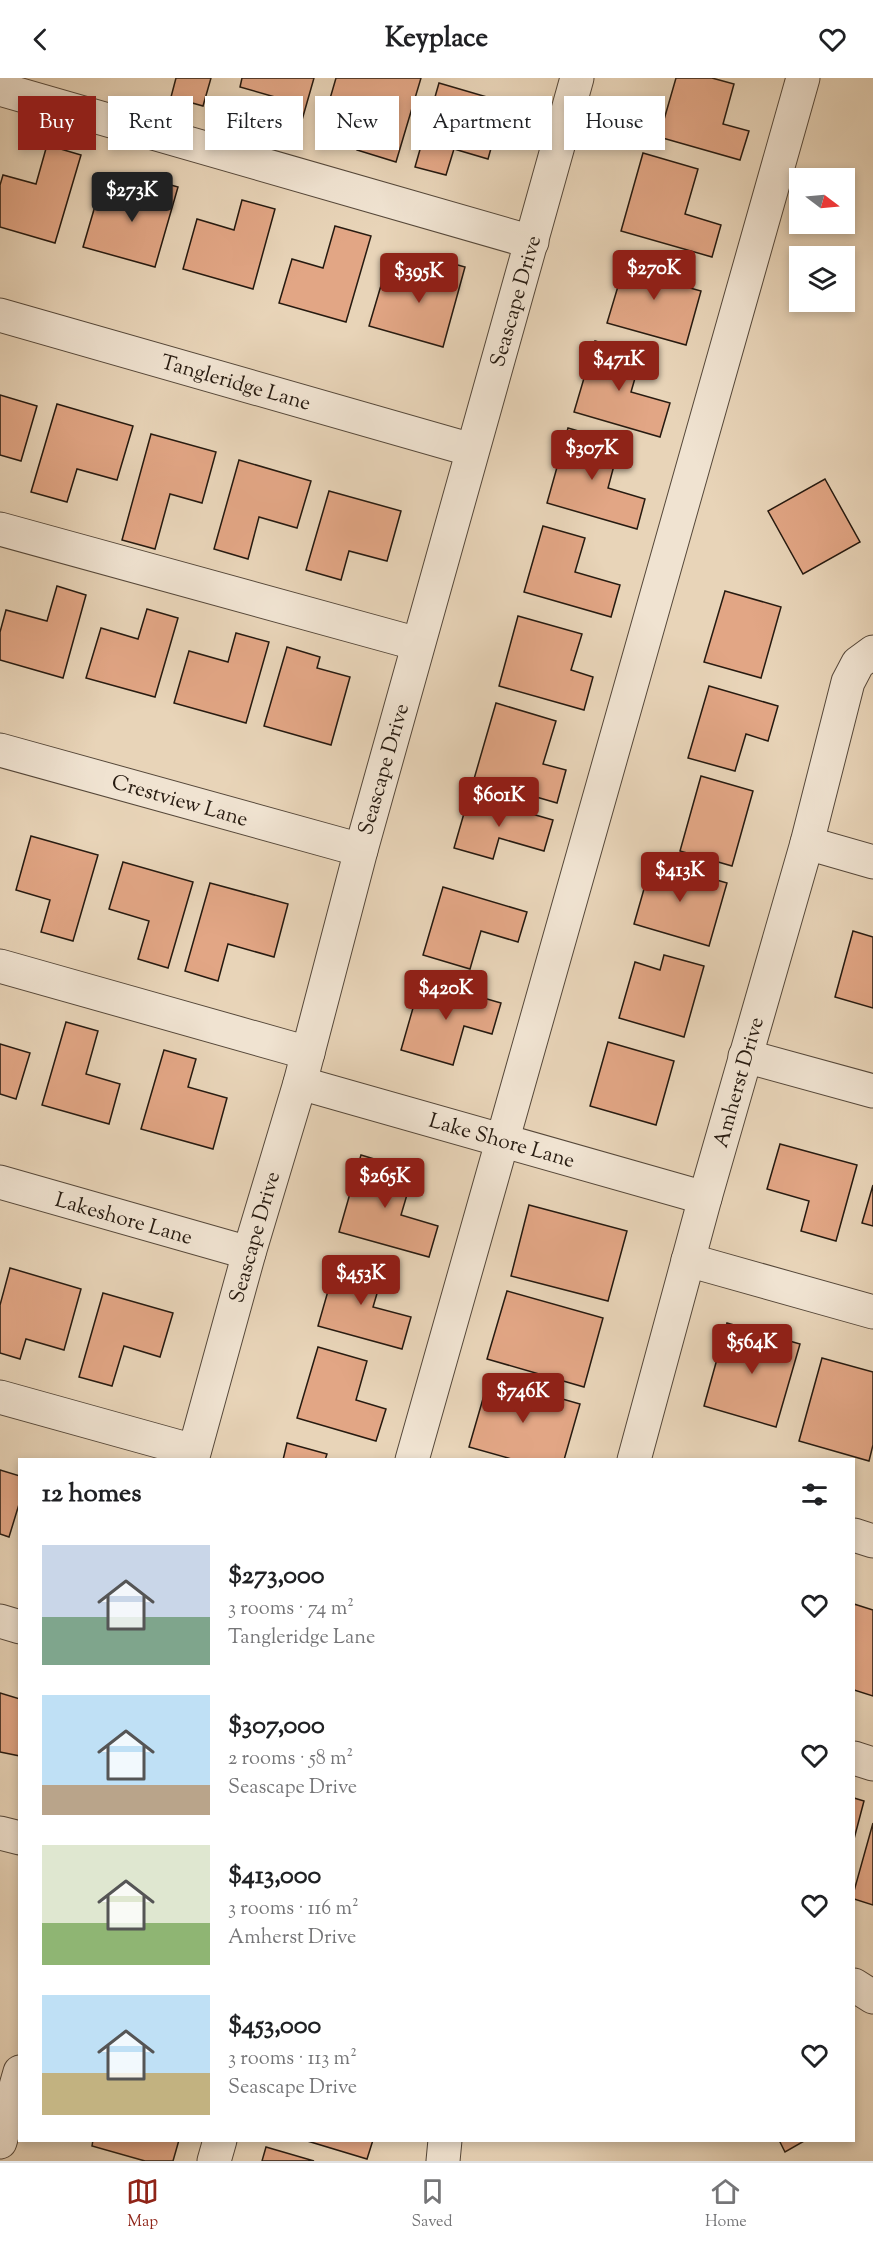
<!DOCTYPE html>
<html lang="en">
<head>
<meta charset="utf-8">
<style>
	body { margin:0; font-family:"Sorts Mill Goudy",serif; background:#f6f6f6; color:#202124; height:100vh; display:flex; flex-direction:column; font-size:22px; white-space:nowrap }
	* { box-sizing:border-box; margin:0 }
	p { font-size:20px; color:#757577 }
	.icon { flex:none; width:33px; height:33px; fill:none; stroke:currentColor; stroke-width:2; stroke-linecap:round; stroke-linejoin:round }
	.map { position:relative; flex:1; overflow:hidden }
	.sheet { position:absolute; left:18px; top:1380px; width:837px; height:684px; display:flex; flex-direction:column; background:#fff; border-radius:0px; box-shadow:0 3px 9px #0003 }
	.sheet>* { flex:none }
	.guide { position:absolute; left:18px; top:18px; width:837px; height:54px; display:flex; gap:12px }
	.needle { width:39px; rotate:106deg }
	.tools { position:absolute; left:789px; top:90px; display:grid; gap:12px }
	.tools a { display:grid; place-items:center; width:66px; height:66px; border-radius:0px; background:#fff; box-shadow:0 3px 9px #0003; font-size:30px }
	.price { position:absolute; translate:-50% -51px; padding:0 14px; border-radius:6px; background:#8f2418; color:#fff; font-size:20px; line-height:39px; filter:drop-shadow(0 2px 3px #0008) }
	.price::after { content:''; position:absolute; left:50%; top:36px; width:18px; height:14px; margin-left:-9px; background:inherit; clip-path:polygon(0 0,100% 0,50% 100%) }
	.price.active { background:#222; color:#fff }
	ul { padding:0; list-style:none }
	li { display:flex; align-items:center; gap:18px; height:150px; padding:0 24px }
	li span { display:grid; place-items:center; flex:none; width:168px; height:120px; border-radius:0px; color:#555 }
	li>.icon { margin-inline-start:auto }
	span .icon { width:72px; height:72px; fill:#fffc; stroke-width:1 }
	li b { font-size:26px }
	h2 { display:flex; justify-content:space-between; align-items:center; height:72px; padding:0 24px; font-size:26px }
	.chip { padding:0 21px; border-radius:0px; background:#fff; box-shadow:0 3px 9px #0003; font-size:21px; line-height:54px }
	.chip.active { background:#8f2418; color:#fff }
	header { display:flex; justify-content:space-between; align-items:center; height:78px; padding:0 24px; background:#fff; font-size:27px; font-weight:700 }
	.menu { display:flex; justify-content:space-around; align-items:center; height:84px; border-top:2px solid #e0e0e0; background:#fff; font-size:16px; color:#757577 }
	.menu a { display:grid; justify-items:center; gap:3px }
	.menu .active { color:#8f2418 }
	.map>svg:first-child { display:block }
	.building { fill:#e2a685; stroke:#261a10; stroke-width:1.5 }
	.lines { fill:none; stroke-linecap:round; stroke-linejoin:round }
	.minor-casing { stroke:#56483a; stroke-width:35 }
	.minor { stroke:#f0e3d1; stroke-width:33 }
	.labels { text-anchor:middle; stroke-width:6; stroke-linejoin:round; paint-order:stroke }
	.street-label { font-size:21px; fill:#261a10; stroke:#f0e3d1 }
</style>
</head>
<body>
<header><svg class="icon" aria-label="back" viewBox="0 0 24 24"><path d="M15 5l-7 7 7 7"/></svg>Keyplace<svg class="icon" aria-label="heart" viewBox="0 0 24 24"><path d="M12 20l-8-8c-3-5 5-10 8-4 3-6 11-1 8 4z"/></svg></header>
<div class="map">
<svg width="873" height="2083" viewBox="0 0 873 2083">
	<rect width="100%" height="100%" fill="#e8d4b8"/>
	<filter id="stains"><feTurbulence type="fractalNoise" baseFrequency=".00333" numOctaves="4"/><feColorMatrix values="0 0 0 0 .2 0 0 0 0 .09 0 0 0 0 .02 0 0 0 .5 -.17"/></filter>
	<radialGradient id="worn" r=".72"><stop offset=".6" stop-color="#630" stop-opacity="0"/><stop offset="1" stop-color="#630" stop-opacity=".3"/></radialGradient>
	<!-- building -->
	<g class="building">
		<path d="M176,0H211L203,28L171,19Z"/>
		<path d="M242,0H314L298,56L267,48L275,19L240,9Z"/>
		<path d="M336,0H421L396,84L357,72L366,42L327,31Z"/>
		<path d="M676,0H712L734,6L723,46L749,53L740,82L659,59Z"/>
		<path d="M439,5L504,24L488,81L454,71L446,97L415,89Z"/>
		<path d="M47,67L81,77L55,165L0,149V107L3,97L36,106Z"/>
		<path d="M643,75L698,91L685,136L721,147L712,179L621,153Z"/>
		<path d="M146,100L178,109L155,189L83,169L100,111L139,122Z"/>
		<path d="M242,122L275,131L253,211L183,191L197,141L234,152Z"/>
		<path d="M335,148L371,158L346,244L279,225L292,181L323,190Z"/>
		<path d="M628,175L676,189L672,205L701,213L686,267L607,245Z"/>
		<path d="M433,180L465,189L443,269L369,248L385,194L426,206Z"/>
		<path d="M595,263L642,276L631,314L670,325L660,359L574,334Z"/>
		<path d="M0,317L37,328L21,383L0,377Z"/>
		<path d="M57,326L133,348L117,402L77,391L67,424L31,414Z"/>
		<path d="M568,350L620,365L608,410L645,421L637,451L547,425Z"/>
		<path d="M151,356L216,374L202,425L170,416L155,471L122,462Z"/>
		<path d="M239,382L311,403L297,450L259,439L248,481L214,471Z"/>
		<path d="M825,401L860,464L803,496L768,433Z"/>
		<path d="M329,413L401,433L387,483L349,473L341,502L306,492Z"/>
		<path d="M543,448L585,460L575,494L620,507L611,539L524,514Z"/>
		<path d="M57,508L86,517L63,600L0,582V554L6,532L47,543Z"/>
		<path d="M725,513L781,529L761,600L704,584Z"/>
		<path d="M147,531L178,540L155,619L86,600L101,550L138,561Z"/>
		<path d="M518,538L582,556L571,592L593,599L584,632L499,608Z"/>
		<path d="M236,555L269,564L246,645L174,625L189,573L228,584Z"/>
		<path d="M287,569L320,579L317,590L350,599L331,667L264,648Z"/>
		<path d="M709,608L778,628L768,663L746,656L735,693L688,680Z"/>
		<path d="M496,625L556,643L543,686L566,692L557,725L474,701Z"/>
		<path d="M701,698L753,713L732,788L680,773Z"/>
		<path d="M469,718L553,742L544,773L499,760L493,781L454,770Z"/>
		<path d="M31,758L98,777L73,863L41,854L50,822L16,812Z"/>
		<path d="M652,783L727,805L709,868L634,846Z"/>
		<path d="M123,784L193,804L168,890L138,881L149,843L109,831Z"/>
		<path d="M210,805L288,826L274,879L228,866L218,903L185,893Z"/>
		<path d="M443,809L527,834L518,864L481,853L470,891L423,877Z"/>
		<path d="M853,853L873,859V930L835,919Z"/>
		<path d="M664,877L704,888L684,959L619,940L635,884L660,892Z"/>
		<path d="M421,902L501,925L492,956L464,948L453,987L401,972Z"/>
		<path d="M66,944L98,953L86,996L120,1006L109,1046L42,1027Z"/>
		<path d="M608,964L674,983L656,1047L590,1028Z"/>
		<path d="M0,966L30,975L16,1021L0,1016Z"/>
		<path d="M164,972L196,981L188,1009L227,1020L213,1071L141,1051Z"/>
		<path d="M780,1066L857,1087L836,1163L801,1153L809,1123L767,1111Z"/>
		<path d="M361,1077L414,1093L401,1137L438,1148L429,1179L339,1154Z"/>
		<path d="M873,1107V1148L862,1145Z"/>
		<path d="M529,1127L627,1153L608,1223L511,1198Z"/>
		<path d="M338,1178L384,1192L373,1229L411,1239L402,1271L318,1248Z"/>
		<path d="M10,1190L81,1211L64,1272L26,1261L20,1281L0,1275V1227Z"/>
		<path d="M507,1213L603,1240L584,1309L487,1281Z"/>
		<path d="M103,1215L173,1235L160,1279L124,1268L112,1308L79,1299Z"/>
		<path d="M727,1245L800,1266L776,1349L704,1328Z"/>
		<path d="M318,1269L367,1283L356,1322L386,1331L376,1363L297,1340Z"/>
		<path d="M822,1280L873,1294V1367L869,1383L799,1363Z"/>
		<path d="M489,1300L580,1326L564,1382H515L469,1369Z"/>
		<path d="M287,1365L327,1376L325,1382H283Z"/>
		<path d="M0,1392L20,1398V1423L9,1459L0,1456Z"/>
		<path d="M854,1526L873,1532V1618L854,1612Z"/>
		<path d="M0,1615L20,1621V1678L0,1674Z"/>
		<path d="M854,1720L864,1723L854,1761Z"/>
		<path d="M873,1745V1827L854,1821V1813Z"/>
		<path d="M93,2062H179L173,2083H145L92,2068Z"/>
		<path d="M304,2062H373L367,2081Z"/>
		<path d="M779,2062H806L785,2074Z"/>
		<path d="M266,2069L314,2083H262Z"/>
	</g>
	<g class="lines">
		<!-- minor casing -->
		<g class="minor-casing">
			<g id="minor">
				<path d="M0,11L532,164"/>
				<path d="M0,237L472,372"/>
				<path d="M0,451L418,566"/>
				<path d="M0,672L361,772"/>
				<path d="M807,765L873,784"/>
				<path d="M0,888L308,975"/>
				<path d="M745,978L873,1013"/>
				<path d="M300,1005L705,1120"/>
				<path d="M0,1104L249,1175"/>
				<path d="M688,1182L873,1234"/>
				<path d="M0,1319L194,1373"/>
				<path d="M192,1382L249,1175L300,1005L361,772L577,0"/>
				<path d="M412,1382L803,0"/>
				<path d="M634,1382L705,1120L807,765L848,604L858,585L873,574"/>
				<path d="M854,1457L873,1463"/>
				<path d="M0,1543L20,1549"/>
				<path d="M854,1680L873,1686"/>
				<path d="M0,1755L20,1760"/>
				<path d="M854,1907L873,1919"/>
				<path d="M0,2064L20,1994"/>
				<path d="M214,2083L220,2062"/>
				<path d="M443,2083L445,2062"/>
			</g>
		</g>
		<!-- minor -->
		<use href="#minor" class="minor"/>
	</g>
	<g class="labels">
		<!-- street labels -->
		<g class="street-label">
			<text transform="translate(515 223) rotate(-74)" y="7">Seascape Drive</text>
			<text transform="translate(236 304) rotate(16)" y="7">Tangleridge Lane</text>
			<text transform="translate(383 691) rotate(-74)" y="7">Seascape Drive</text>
			<text transform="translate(180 722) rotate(16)" y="7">Crestview Lane</text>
			<text transform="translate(738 1004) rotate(-74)" y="7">Amherst Drive</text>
			<text transform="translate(502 1062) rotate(16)" y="7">Lake Shore Lane</text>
			<text transform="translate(124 1140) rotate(16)" y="7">Lakeshore Lane</text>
			<text transform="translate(254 1159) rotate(-74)" y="7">Seascape Drive</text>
		</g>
	</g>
	<rect width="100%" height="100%" filter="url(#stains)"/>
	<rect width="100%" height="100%" fill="url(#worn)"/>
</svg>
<div class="tools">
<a><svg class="needle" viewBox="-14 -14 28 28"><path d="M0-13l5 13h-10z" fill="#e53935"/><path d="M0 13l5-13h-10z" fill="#757577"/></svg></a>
<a><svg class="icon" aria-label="layers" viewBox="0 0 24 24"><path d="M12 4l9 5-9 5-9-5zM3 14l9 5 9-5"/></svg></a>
</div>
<b class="price active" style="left:132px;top:145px">$273K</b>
<b class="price" style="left:654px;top:223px">$270K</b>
<b class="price" style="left:419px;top:226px">$395K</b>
<b class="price" style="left:619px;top:314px">$471K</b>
<b class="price" style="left:592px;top:403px">$307K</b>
<b class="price" style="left:499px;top:750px">$601K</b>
<b class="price" style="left:680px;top:825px">$413K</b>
<b class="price" style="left:446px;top:943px">$420K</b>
<b class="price" style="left:385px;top:1131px">$265K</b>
<b class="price" style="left:361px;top:1228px">$453K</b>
<b class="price" style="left:752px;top:1297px">$564K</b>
<b class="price" style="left:523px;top:1346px">$746K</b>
<div class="guide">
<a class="chip active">Buy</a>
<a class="chip">Rent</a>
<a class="chip">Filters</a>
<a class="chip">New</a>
<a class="chip">Apartment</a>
<a class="chip">House</a>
</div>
<section class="sheet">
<h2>12 homes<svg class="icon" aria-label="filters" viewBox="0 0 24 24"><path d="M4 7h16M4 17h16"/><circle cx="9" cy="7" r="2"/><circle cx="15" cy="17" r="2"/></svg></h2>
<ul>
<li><span style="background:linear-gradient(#c9d6e8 60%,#7fa58c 0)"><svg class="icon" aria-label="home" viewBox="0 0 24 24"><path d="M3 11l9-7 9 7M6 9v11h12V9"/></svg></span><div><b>$273,000</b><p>3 rooms · 74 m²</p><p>Tangleridge Lane</p></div><svg class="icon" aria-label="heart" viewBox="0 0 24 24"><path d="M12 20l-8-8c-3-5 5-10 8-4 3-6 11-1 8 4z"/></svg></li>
<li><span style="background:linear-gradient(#bfe0f5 75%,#b9a48a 0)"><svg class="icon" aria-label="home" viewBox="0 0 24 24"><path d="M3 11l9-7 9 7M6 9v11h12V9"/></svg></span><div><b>$307,000</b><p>2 rooms · 58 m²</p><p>Seascape Drive</p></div><svg class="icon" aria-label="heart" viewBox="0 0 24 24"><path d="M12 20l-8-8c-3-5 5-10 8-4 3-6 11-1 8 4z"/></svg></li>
<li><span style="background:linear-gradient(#dfe7d0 65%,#8fb573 0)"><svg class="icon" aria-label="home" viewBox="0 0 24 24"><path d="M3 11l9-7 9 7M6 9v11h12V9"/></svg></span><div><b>$413,000</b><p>3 rooms · 116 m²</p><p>Amherst Drive</p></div><svg class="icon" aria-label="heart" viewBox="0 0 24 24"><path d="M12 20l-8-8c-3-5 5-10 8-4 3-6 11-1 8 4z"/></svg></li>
<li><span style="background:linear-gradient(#bfe0f5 65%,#c2b280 0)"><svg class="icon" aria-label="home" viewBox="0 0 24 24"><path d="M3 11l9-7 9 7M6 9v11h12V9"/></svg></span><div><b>$453,000</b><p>3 rooms · 113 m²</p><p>Seascape Drive</p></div><svg class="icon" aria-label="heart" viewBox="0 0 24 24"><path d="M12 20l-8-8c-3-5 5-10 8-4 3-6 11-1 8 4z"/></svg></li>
</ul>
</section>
</div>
<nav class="menu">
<a class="active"><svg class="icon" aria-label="map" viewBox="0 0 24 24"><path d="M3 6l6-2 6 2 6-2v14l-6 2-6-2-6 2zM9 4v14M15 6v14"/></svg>Map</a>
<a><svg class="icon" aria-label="saved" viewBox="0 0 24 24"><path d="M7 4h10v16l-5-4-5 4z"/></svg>Saved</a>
<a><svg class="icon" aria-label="home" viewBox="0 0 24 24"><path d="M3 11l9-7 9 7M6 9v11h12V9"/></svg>Home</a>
</nav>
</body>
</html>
